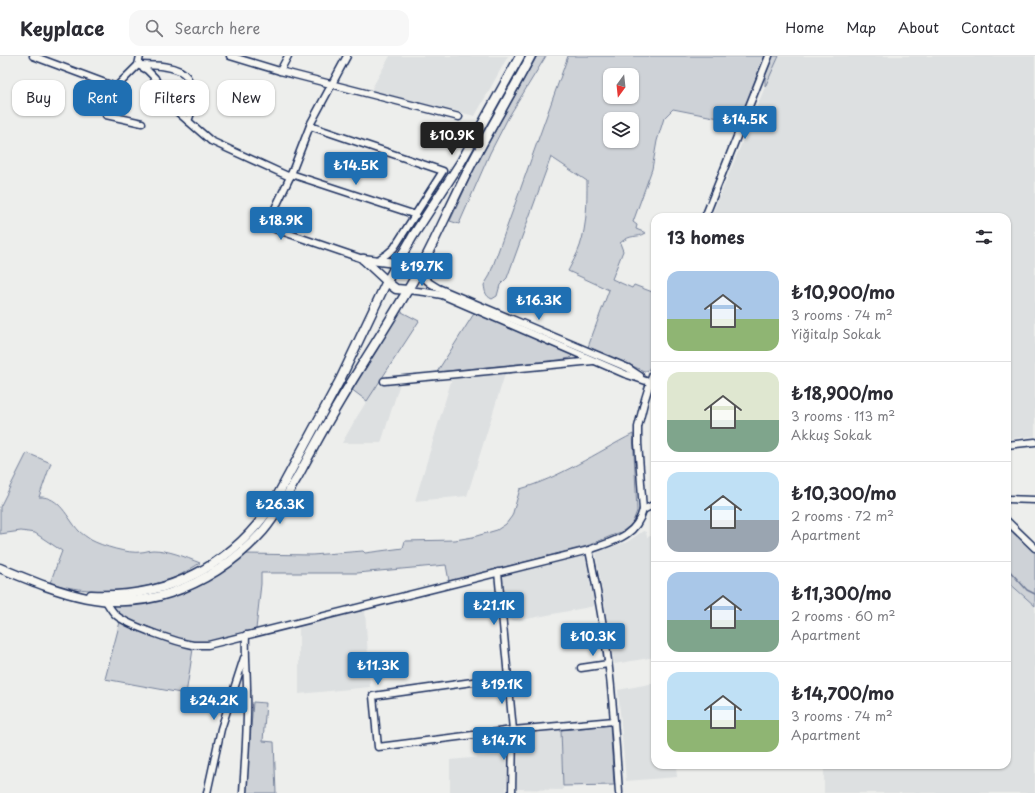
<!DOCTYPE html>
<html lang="en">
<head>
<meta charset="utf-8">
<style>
	body { margin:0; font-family:"Playpen Sans",sans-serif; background:#f7f7f7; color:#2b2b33; height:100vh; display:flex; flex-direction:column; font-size:15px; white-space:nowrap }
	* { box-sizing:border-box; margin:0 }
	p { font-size:13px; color:#7c7c81 }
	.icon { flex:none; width:22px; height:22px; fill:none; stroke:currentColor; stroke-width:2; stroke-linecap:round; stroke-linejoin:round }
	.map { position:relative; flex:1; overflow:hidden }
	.side { position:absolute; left:651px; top:157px; width:360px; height:556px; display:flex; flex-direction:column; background:#fff; border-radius:12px; box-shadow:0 1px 3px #0004 }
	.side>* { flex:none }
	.banner { position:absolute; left:12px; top:24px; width:380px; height:36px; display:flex; gap:8px }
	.needle { width:26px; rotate:195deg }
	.fabs { position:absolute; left:603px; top:12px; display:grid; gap:8px }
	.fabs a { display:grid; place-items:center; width:36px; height:36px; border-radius:8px; background:#fff; box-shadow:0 1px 3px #0004; font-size:20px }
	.price { position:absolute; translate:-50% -34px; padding:0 9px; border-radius:4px; background:#1f6fb2; color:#fff; font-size:13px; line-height:26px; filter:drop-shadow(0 1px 2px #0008) }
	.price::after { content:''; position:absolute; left:50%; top:24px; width:12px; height:9px; margin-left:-6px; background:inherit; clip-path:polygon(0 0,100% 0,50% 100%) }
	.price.selected { background:#222; color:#fff }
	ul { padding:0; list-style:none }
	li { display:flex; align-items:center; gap:12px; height:100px; padding:0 16px }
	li+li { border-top:1px solid #e1e1e2 }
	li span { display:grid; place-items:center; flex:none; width:112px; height:80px; border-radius:12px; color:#555 }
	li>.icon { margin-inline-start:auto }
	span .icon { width:48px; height:48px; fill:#fffc; stroke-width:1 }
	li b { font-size:17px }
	h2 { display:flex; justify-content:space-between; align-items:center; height:48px; padding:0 16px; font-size:17px }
	.tag { padding:0 14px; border-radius:12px; background:#fff; box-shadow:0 1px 3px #0004; font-size:14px; line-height:36px }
	.tag.selected { background:#1f6fb2; color:#fff }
	header { display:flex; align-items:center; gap:24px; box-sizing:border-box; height:56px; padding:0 20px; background:#fff; border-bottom:1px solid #e1e1e2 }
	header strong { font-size:19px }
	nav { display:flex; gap:22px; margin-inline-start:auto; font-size:14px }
	.search { width:280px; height:36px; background:#f7f7f7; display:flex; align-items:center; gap:10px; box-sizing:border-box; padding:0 14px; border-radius:12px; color:#7c7c81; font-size:15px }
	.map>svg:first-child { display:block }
	.built { fill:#dde0e1 }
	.green { fill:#ced2d7; stroke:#74809a; fill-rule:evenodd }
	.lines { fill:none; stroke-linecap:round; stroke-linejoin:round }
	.stream { stroke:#6e7a96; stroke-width:1.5 }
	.minor-casing { stroke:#1b2f5e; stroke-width:9 }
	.major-casing { stroke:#1b2f5e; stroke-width:11 }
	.minor { stroke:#f6f6f2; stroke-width:6 }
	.major { stroke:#f6f6f2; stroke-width:8 }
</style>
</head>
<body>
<header>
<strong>Keyplace</strong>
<div class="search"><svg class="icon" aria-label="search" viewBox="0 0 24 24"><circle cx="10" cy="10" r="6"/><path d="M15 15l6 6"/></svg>Search here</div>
<nav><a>Home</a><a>Map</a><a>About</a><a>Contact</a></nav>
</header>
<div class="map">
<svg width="1035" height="737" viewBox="0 0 1035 737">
	<rect width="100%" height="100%" fill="#edeeec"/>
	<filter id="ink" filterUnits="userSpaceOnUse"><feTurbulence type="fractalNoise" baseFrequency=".025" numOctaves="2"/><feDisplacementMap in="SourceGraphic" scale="8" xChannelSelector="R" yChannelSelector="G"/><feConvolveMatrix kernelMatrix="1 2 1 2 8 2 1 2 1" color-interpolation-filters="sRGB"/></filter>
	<g filter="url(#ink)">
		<!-- built -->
		<g class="built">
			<path d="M390,0H508L475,60L373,35L372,32Z"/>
			<path d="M779,0H1035V380L1007,383V161H711L765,31Z"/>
			<path d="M505,318L467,440L415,445L452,322Z"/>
			<path d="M400,327L381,387H342L355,364L376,330Z"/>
			<path d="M643,475L646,476L647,481L655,479V601L614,608L596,499L597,496L627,486Z"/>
			<path d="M585,499L595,550L516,565L507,563L502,519Z"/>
			<path d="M1007,525L1035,550V737H824V709H1007Z"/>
			<path d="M365,554L370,631L299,638V571Z"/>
			<path d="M655,627V709H676L677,721L626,725L618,634Z"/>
			<path d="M561,674L563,734L515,733L519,677Z"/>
			<path d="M509,695L506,737H450V704L505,699Z"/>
		</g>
		<!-- green -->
		<g class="green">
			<path d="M537,0H546L508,62L490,97L459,168L450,165L474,113Z"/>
			<path d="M568,0H765L739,66L673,53L664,62L657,85L652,113L633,166L637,169L636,173L646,177C636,183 632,177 620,187L623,195L612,223L632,232L634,229L655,237C655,254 660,304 647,315H644L588,291L609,234L568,215C572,207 577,199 580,190C587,169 587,147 587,125L551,101L507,222L500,229L497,240L492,243C485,240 485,235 484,229L489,221ZM610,19H632V41H610ZM610,63H632V85H610Z"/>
			<path d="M773,0H779L765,31V20Z"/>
			<path d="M400,255L419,265L367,345L351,333L378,292Z"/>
			<path d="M475,256L572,298V300L570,302L559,304L437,316Z"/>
			<path d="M633,378L637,455L632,468L623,475L587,490L449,525L446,509L357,517H261V528L256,573L207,586L186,585L126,563L115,554L112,548L132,549L148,547L180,538L203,528L245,498L312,499L363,495L365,497L403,492L405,485L455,484L473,481L497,474L506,468L512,460L520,433C557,423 598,396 633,378Z"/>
			<path d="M27,397L51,407L39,441C60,440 67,462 79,475C82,478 87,481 91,484C102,490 129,498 141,496C145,496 149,494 153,494C169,494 185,501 200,507C192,512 184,517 176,521C137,537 91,539 50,527L62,495L35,477L21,475L0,478V451Z"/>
			<path d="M1007,469L1035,496V550L1007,525Z"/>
			<path d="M120,566L171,586L193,593L186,638L105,623Z"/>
			<path d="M253,646L266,647L263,685L274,686L276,737H246Z"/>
			<path d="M610,669L614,729L563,730L561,674Z"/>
		</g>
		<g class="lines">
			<!-- stream -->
			<path class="stream" d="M1007,512L1027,534L1035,538"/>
			<!-- minor casing -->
			<g class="minor-casing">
				<g id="minor">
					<path d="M33,0L116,31L138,9L140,0"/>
					<path d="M230,0L280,15L459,61"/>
					<path d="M347,0L311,67L290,121L269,165L270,169L275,173L363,203"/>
					<path d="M138,9L147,14L155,22L165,45L211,85L290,121"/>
					<path d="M140,9C152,9 179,9 187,21C189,24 190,29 191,33C195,45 193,53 188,65"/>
					<path d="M280,15L288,0"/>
					<path d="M116,31L106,59L142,67"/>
					<path d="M310,70L443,115L394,192L387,198L376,205"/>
					<path d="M291,118L416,159"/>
					<path d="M705,161L769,0"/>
					<path d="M418,217L430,227L438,232L628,312L640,320"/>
					<path d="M408,234L425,236L442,239L625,318L655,328"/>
					<path d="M384,325L593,305"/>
					<path d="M1007,389L1035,386"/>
					<path d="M1007,443L1035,444"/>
					<path d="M643,454L655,448"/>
					<path d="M1007,465L1035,492"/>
					<path d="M589,494C599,543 608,592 612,642C615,674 617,705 619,737"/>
					<path d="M498,516L513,674L512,737"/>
					<path d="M106,545C109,550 112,556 117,560C130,570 176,586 193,589C198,589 203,589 208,589L589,494C613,485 636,481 643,454L638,387V371L645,343L655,311"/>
					<path d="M581,612L608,608"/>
					<path d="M508,621L373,640L378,691L513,674L614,665"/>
					<path d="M207,737L221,673L244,602"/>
					<path d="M243,737C245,703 248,669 247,635C247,616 245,598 246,579"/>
				</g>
			</g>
			<!-- major casing -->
			<g class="major-casing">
				<g id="major">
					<path d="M363,203L403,208L409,210L418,217"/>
					<path d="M363,203L392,230L396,233L408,234"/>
					<path d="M0,512C56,535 108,558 170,537C206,525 238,503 263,475C277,459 286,440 297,422C311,396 325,370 340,345C365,302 394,260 418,216C438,180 453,143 472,107C491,71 512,36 531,0"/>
					<path d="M91,539C167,543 232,510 274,446L340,324L387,225L413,180L461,106L520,0"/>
				</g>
			</g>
			<!-- minor -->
			<use href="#minor" class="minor"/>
			<!-- major -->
			<use href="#major" class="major"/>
		</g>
	</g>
</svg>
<div class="fabs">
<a><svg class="needle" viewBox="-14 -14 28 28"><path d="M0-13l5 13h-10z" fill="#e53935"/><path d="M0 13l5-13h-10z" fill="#7c7c81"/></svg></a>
<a><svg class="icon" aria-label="layers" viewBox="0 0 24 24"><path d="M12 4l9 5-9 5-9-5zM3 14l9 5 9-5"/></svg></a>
</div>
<b class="price" style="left:745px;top:84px">₺14.5K</b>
<b class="price selected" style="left:452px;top:100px">₺10.9K</b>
<b class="price" style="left:356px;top:130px">₺14.5K</b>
<b class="price" style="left:281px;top:185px">₺18.9K</b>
<b class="price" style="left:422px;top:231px">₺19.7K</b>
<b class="price" style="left:539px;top:265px">₺16.3K</b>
<b class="price" style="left:280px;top:469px">₺26.3K</b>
<b class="price" style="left:494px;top:570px">₺21.1K</b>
<b class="price" style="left:593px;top:601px">₺10.3K</b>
<b class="price" style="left:378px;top:630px">₺11.3K</b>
<b class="price" style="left:502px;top:649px">₺19.1K</b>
<b class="price" style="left:214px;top:665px">₺24.2K</b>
<b class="price" style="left:504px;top:705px">₺14.7K</b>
<div class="banner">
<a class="tag">Buy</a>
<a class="tag selected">Rent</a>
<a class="tag">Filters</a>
<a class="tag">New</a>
</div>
<section class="side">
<h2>13 homes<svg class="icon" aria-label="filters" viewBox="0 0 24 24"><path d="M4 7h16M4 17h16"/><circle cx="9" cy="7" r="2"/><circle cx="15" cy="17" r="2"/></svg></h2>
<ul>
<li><span style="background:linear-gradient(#a9c7e8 60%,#8fb573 0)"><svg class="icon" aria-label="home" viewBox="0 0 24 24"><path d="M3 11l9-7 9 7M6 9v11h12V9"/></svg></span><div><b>₺10,900/mo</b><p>3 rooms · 74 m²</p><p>Yiğitalp Sokak</p></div></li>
<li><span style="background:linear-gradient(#dfe7d0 60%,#7fa58c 0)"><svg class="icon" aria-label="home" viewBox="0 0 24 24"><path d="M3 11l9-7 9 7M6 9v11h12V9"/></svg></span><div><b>₺18,900/mo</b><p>3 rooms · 113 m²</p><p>Akkuş Sokak</p></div></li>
<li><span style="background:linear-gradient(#bfe0f5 60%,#9aa5b1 0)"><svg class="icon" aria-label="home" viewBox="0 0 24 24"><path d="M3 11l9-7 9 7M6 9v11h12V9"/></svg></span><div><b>₺10,300/mo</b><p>2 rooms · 72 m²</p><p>Apartment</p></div></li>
<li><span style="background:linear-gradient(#a9c7e8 60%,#7fa58c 0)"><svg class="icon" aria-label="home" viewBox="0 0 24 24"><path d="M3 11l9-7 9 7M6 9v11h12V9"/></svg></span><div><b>₺11,300/mo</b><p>2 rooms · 60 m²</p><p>Apartment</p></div></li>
<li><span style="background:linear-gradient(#bfe0f5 60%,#8fb573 0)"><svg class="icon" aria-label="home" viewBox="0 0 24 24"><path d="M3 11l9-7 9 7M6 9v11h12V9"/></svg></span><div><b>₺14,700/mo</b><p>3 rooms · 74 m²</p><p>Apartment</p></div></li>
</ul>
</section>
</div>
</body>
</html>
